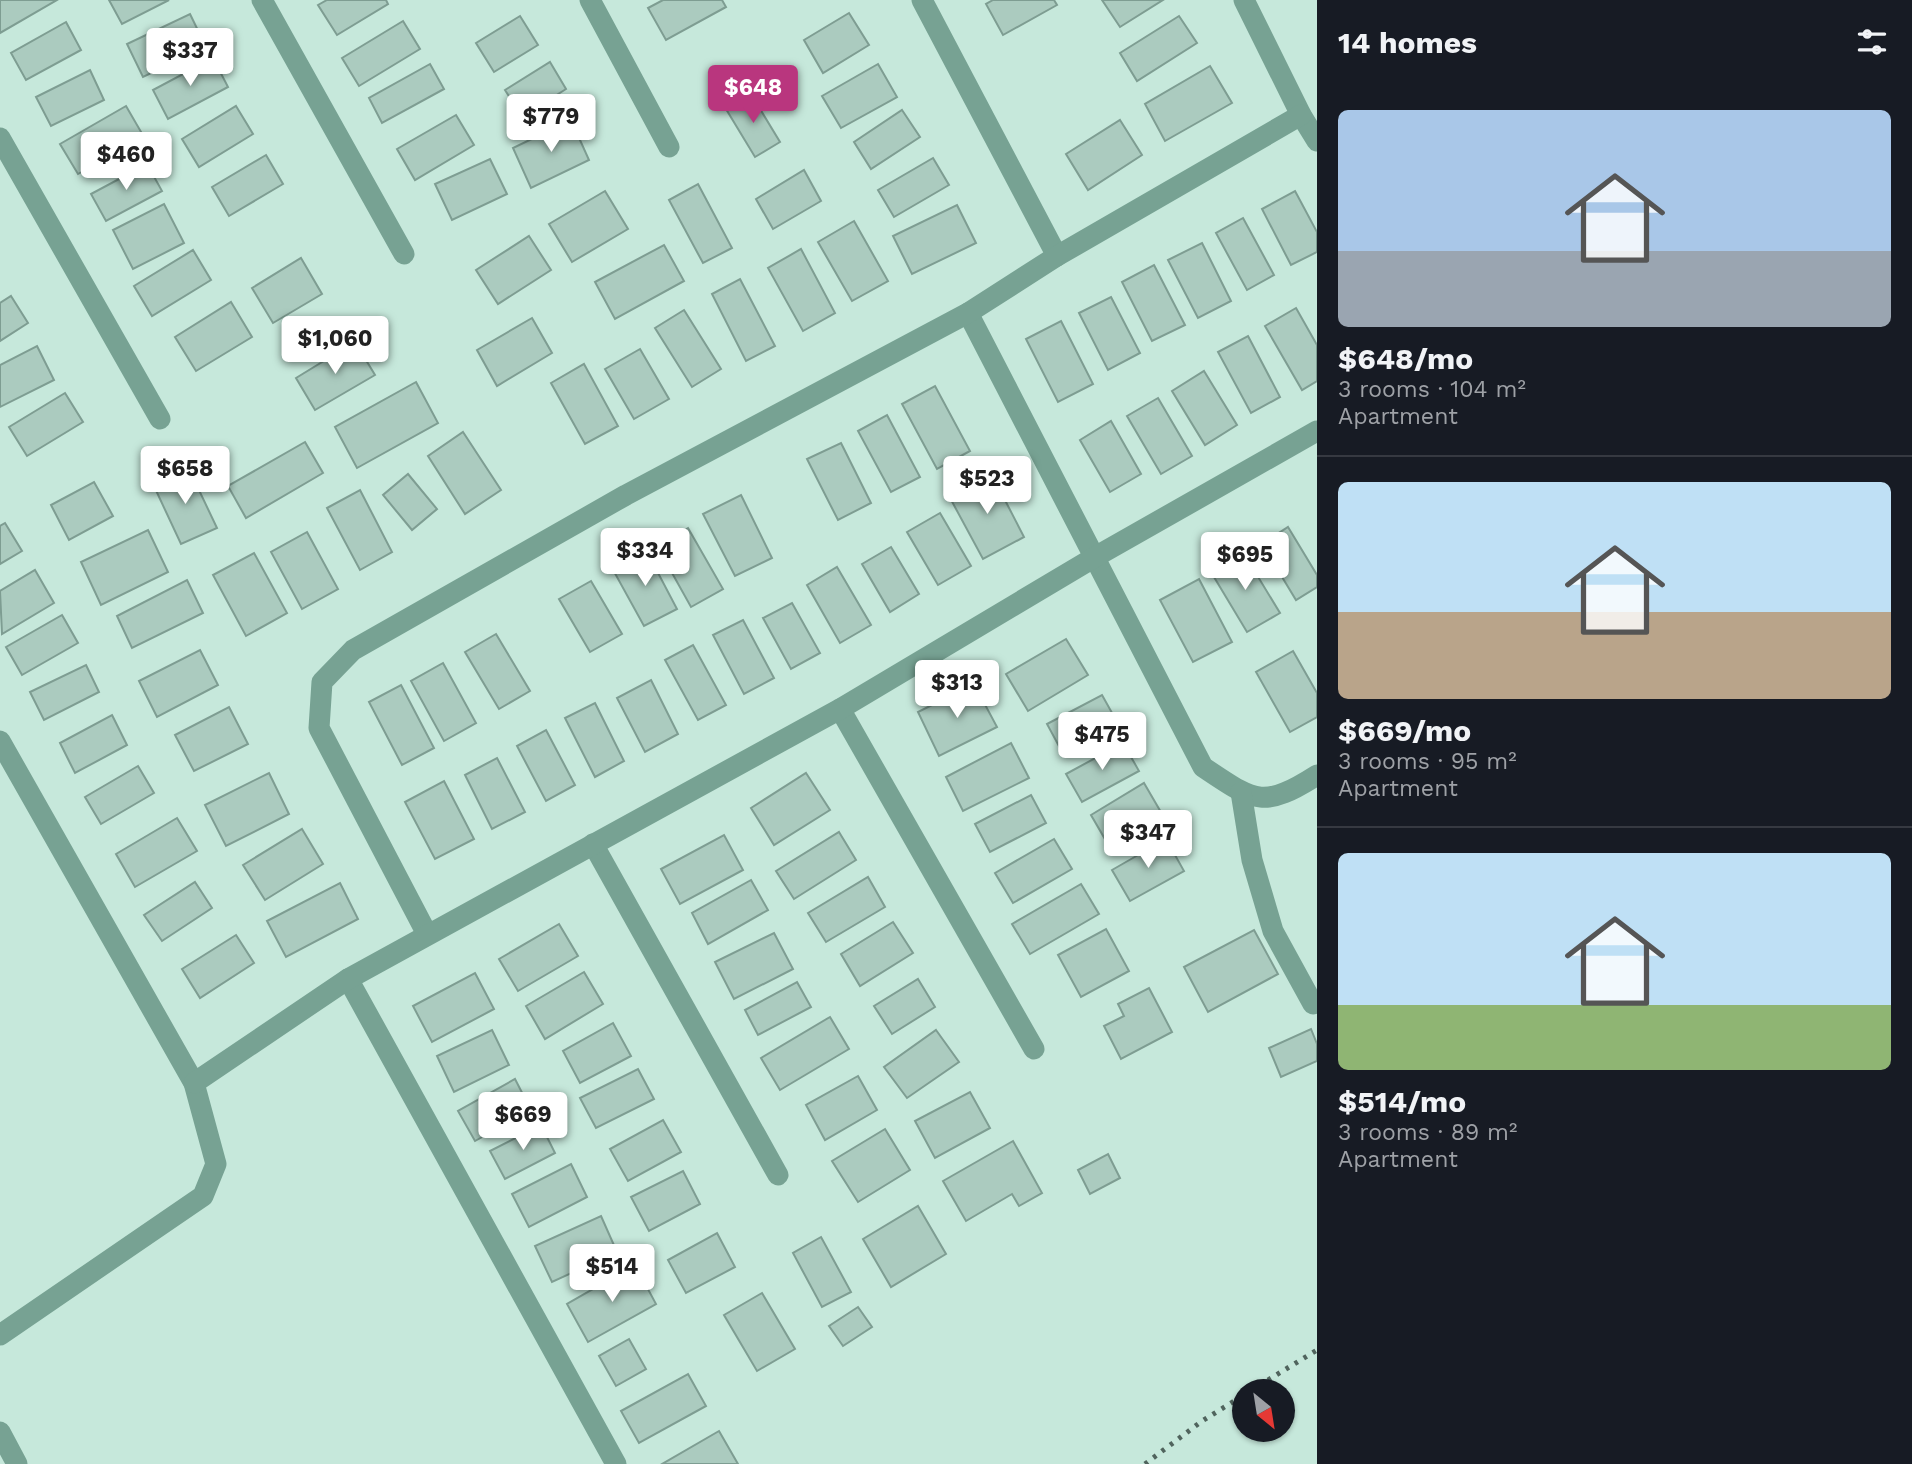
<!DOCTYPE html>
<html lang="en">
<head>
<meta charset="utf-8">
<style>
	body { margin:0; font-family:"Work Sans",sans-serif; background:#242831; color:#f1f3f6; height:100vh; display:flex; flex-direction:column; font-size:26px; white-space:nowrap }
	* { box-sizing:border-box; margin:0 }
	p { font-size:23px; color:#9ea1a6 }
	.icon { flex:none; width:38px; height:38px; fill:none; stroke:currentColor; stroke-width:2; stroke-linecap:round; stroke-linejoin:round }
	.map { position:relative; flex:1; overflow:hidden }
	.sheet { display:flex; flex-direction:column; background:#171b24; width:595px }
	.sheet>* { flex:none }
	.needle { width:46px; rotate:150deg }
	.fabs { position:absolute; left:1232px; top:1379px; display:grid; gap:14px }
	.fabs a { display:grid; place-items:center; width:63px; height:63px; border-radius:50%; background:#171b24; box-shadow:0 2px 5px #0004; font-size:35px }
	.price { position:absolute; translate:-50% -60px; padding:0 16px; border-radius:7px; background:#fff; color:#222; font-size:23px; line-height:46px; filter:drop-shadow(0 2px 4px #0008) }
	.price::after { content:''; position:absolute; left:50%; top:42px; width:21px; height:16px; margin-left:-10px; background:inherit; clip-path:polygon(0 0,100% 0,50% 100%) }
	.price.active { background:#b9367e; color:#fff }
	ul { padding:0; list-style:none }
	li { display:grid; align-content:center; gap:14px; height:371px; padding:0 21px }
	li+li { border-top:2px solid #363941 }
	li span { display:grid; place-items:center; height:217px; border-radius:10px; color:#555 }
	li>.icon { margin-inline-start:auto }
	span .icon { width:126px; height:126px; fill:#fffc; stroke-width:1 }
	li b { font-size:30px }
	h2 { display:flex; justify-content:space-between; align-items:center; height:84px; padding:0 21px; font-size:30px }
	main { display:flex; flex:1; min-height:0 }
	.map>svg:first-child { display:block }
	.building { fill:#abcbbf; stroke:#7e9d92; stroke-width:2 }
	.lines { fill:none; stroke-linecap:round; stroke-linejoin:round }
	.minor { stroke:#77a293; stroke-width:21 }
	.rail { stroke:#50645d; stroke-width:5; stroke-dasharray:3.5 7; stroke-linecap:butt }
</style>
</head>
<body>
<main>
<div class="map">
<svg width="1317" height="1464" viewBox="0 0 1317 1464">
	<rect width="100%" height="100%" fill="#c6e8db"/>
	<!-- building -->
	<g class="building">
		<path d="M0,0H57L0,33Z"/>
		<path d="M109,0H169L122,24Z"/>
		<path d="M327,0H386L388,4L337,35L318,5Z"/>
		<path d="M663,0H722L726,7L666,40L648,8Z"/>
		<path d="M993,0H1054L1057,5L1003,35L986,4Z"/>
		<path d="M1102,0H1163L1120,27Z"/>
		<path d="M849,13L869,45L823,73L804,40Z"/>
		<path d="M190,14L206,47L143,77L127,44Z"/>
		<path d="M520,16L538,45L494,72L476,43Z"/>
		<path d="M1179,16L1197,43L1137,81L1120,53Z"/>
		<path d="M403,21L420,49L359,86L342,58Z"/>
		<path d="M66,22L81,50L26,80L11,53Z"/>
		<path d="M213,58L228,87L168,119L153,90Z"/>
		<path d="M550,62L566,89L522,117L505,90Z"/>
		<path d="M430,64L444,89L382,123L369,98Z"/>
		<path d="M878,64L897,97L841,128L822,96Z"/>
		<path d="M1210,66L1232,103L1165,141L1145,104Z"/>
		<path d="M90,70L104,100L51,126L36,97Z"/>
		<path d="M751,94L780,142L755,157L726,109Z"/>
		<path d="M126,106L144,137L78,174L60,144Z"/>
		<path d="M236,106L253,134L199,167L182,139Z"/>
		<path d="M902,110L920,137L871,169L854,142Z"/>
		<path d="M456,115L474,145L415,180L397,149Z"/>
		<path d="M571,120L589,160L531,188L513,148Z"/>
		<path d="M1120,120L1142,155L1088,190L1066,154Z"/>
		<path d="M266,155L283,184L229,216L212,187Z"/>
		<path d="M933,158L949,185L894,217L878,190Z"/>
		<path d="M490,159L507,194L452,220L435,184Z"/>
		<path d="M147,164L162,191L106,221L91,194Z"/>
		<path d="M804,170L821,201L773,229L756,199Z"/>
		<path d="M698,184L732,248L703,263L669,200Z"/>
		<path d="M605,191L628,229L572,262L549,224Z"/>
		<path d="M1295,191L1317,232V252L1291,265L1262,209Z"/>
		<path d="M164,204L184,243L133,269L113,230Z"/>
		<path d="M957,205L976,243L912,274L893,236Z"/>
		<path d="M1243,218L1274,275L1247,290L1216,233Z"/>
		<path d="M854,221L888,281L852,301L818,242Z"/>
		<path d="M529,236L551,270L498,304L476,270Z"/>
		<path d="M1202,243L1231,301L1198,318L1168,260Z"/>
		<path d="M664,245L684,281L615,319L595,282Z"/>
		<path d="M801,249L835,313L803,331L768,268Z"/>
		<path d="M193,250L211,280L152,316L134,286Z"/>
		<path d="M301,258L322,294L273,323L252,288Z"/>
		<path d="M1154,265L1185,325L1152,341L1122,282Z"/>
		<path d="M740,279L775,346L746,361L712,294Z"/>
		<path d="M11,296L28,323L0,341V303Z"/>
		<path d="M1111,297L1140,353L1108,370L1079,313Z"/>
		<path d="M231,302L252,337L196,371L175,337Z"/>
		<path d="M1296,308L1317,345V381L1302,390L1265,326Z"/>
		<path d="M684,310L721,369L692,387L655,328Z"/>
		<path d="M532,318L552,353L497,386L477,350Z"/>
		<path d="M1061,321L1093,384L1058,402L1026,339Z"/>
		<path d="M1248,336L1280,397L1251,413L1218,352Z"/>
		<path d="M355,342L375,375L315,410L296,378Z"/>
		<path d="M37,346L54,380L0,407V365Z"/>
		<path d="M640,349L669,399L634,419L605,369Z"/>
		<path d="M584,364L618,426L585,444L551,383Z"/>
		<path d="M1204,371L1237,425L1205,445L1172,391Z"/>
		<path d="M416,382L438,423L357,468L335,427Z"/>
		<path d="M935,386L970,451L937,469L902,404Z"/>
		<path d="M65,393L83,422L27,456L9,427Z"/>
		<path d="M1158,398L1192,456L1161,474L1127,416Z"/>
		<path d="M887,415L920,477L891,492L858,431Z"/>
		<path d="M1111,421L1141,474L1110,492L1080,440Z"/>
		<path d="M463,432L501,490L465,514L428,456Z"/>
		<path d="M305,442L323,473L246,518L228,486Z"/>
		<path d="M841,443L871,503L838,520L807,459Z"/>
		<path d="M188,467L217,528L181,544L153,484Z"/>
		<path d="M991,473L1024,537L983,559L949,496Z"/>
		<path d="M408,474L437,509L412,530L383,495Z"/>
		<path d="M94,482L113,516L69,540L51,505Z"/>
		<path d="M360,490L392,552L360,570L327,508Z"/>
		<path d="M741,495L772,558L735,576L703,514Z"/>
		<path d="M940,513L971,566L938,585L907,532Z"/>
		<path d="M5,523L22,551L0,564V526Z"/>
		<path d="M1288,527L1317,575V587L1296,600L1262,544Z"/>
		<path d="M688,528L723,589L691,607L657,546Z"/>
		<path d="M148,530L168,572L101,605L81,562Z"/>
		<path d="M307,532L338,589L302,609L271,552Z"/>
		<path d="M891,547L919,594L890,612L862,564Z"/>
		<path d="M646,550L677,609L644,626L612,568Z"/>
		<path d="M1243,552L1280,613L1247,632L1211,572Z"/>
		<path d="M254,553L287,613L246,636L213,575Z"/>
		<path d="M837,567L871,625L840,643L807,585Z"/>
		<path d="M35,570L54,603L2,634L0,591Z"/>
		<path d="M1199,579L1232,642L1193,662L1160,600Z"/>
		<path d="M187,580L203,613L132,648L117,616Z"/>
		<path d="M591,581L622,634L590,652L559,599Z"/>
		<path d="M792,603L820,653L791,669L763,618Z"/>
		<path d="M62,615L78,643L22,675L6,647Z"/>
		<path d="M743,620L774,678L744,694L713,635Z"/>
		<path d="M496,634L530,691L499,709L465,652Z"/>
		<path d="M1066,639L1088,675L1028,711L1006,674Z"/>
		<path d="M693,645L726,705L698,720L665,660Z"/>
		<path d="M200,650L218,685L157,717L139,681Z"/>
		<path d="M1293,651L1317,693V717L1290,732L1256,672Z"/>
		<path d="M443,663L476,723L444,741L411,681Z"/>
		<path d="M86,665L99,692L44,720L30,692Z"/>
		<path d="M651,680L678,734L645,752L617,698Z"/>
		<path d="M974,684L997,727L939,756L918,712Z"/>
		<path d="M401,685L434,748L402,765L369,702Z"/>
		<path d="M1102,695L1116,720L1061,750L1047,724Z"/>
		<path d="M595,703L624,761L595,777L565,718Z"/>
		<path d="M229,707L248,744L194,771L175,735Z"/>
		<path d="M112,715L127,745L75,773L60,743Z"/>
		<path d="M546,730L575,785L546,801L517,746Z"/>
		<path d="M1011,743L1029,778L963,811L946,777Z"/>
		<path d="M1123,743L1139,771L1082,802L1066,774Z"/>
		<path d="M497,758L525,812L492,829L465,775Z"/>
		<path d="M138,766L154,793L101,824L85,797Z"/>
		<path d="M269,773L289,814L226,846L205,805Z"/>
		<path d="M806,773L830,810L774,845L751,808Z"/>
		<path d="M444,781L474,839L435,859L405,802Z"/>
		<path d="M1144,783L1162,814L1109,846L1091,815Z"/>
		<path d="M1031,795L1046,823L990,852L975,824Z"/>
		<path d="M177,818L197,851L135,887L116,854Z"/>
		<path d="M302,829L323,864L265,900L243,865Z"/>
		<path d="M839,832L856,860L794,899L776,871Z"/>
		<path d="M724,835L743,870L680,904L661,869Z"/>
		<path d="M1054,839L1072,869L1013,903L995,873Z"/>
		<path d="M1166,839L1184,871L1130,901L1112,870Z"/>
		<path d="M868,877L885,907L826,942L808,913Z"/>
		<path d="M751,880L768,910L708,944L692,913Z"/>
		<path d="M195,882L212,908L162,941L144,915Z"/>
		<path d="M340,883L358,919L286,957L267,921Z"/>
		<path d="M1081,884L1099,914L1030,954L1012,924Z"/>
		<path d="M893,922L913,953L860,986L841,954Z"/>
		<path d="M559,924L578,956L518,991L499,959Z"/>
		<path d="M1106,929L1129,971L1081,997L1058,955Z"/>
		<path d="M1254,930L1278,974L1208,1012L1184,967Z"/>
		<path d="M774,933L793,969L734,999L715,962Z"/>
		<path d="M236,935L254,963L200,998L182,969Z"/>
		<path d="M584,972L603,1004L545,1039L526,1006Z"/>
		<path d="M475,973L494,1009L432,1042L413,1006Z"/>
		<path d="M918,979L935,1007L892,1034L874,1006Z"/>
		<path d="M797,982L811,1007L758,1035L745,1010Z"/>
		<path d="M1149,988L1172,1032L1121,1059L1104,1026L1124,1016L1118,1004Z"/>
		<path d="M830,1017L849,1049L780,1090L761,1058Z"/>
		<path d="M613,1023L631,1056L580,1083L563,1051Z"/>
		<path d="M1311,1029L1317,1044V1061L1281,1077L1269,1048Z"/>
		<path d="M492,1030L509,1065L454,1092L437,1056Z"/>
		<path d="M936,1030L959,1062L907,1098L884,1067Z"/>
		<path d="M638,1069L654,1099L596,1128L580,1098Z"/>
		<path d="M858,1076L877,1110L825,1140L806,1105Z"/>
		<path d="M515,1079L531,1110L475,1141L458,1111Z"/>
		<path d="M970,1092L990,1128L935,1158L915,1121Z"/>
		<path d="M663,1120L681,1152L628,1181L610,1149Z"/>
		<path d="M541,1125L555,1153L505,1179L490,1151Z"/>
		<path d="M885,1129L910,1170L858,1202L832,1161Z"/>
		<path d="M1013,1141L1042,1193L1019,1206L1012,1194L966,1221L943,1181Z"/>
		<path d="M1108,1154L1120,1178L1090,1194L1078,1170Z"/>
		<path d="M571,1164L587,1197L529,1227L512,1194Z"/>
		<path d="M683,1171L700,1204L649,1231L631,1197Z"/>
		<path d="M918,1206L946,1254L891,1287L863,1239Z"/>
		<path d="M601,1216L617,1252L552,1282L535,1246Z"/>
		<path d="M717,1233L735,1267L686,1293L668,1260Z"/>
		<path d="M821,1237L851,1292L822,1307L793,1253Z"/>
		<path d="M635,1265L656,1304L588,1342L567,1304Z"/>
		<path d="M762,1293L795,1349L757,1371L724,1315Z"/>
		<path d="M858,1307L872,1327L843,1346L829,1326Z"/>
		<path d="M629,1339L646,1369L616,1386L599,1356Z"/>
		<path d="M688,1374L706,1406L639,1443L621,1411Z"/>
		<path d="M719,1431L738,1464H662Z"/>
	</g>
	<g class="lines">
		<!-- minor -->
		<g class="minor">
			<path d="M262,0L404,254"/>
			<path d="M590,0L669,147"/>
			<path d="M922,0L1057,256"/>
			<path d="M1244,0L1301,115L1317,141"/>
			<path d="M0,138L160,419"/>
			<path d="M968,313L1203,767C1254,801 1262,810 1317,775"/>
			<path d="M840,709L1034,1049"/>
			<path d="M0,741L194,1083L216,1164L203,1196L0,1335"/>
			<path d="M1241,792L1252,860L1273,931L1313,1004"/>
			<path d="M593,844L778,1175"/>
			<path d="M427,934L319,728L322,682L353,650L626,495L968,313L1057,256L1301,115"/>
			<path d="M348,979L616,1464"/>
			<path d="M194,1083L348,979L840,709L1095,557L1317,431"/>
			<path d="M0,1432L17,1464"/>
		</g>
		<!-- rail -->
		<g class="rail">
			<path d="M1250,1391L1317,1350"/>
			<path d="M1145,1464L1202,1421L1244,1395"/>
		</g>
	</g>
</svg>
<div class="fabs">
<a><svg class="needle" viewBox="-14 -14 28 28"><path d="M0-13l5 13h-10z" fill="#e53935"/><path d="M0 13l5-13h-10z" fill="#9ea1a6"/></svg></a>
</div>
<b class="price" style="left:190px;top:88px">$337</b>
<b class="price active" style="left:753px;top:125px">$648</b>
<b class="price" style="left:551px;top:154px">$779</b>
<b class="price" style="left:126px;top:192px">$460</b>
<b class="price" style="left:335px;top:376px">$1,060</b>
<b class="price" style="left:185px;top:506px">$658</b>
<b class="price" style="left:987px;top:516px">$523</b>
<b class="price" style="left:645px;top:588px">$334</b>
<b class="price" style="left:1245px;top:592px">$695</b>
<b class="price" style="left:957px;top:720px">$313</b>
<b class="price" style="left:1102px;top:772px">$475</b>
<b class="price" style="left:1148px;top:870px">$347</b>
<b class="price" style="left:523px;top:1152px">$669</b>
<b class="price" style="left:612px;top:1304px">$514</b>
</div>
<section class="sheet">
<h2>14 homes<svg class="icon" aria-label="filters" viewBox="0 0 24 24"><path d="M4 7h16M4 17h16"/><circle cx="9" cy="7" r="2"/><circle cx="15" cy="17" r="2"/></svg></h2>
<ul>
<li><span style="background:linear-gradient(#a9c7e8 65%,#9aa5b1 0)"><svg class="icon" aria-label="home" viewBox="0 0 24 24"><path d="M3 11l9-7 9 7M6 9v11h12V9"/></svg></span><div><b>$648/mo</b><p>3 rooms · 104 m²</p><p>Apartment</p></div></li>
<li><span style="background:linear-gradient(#bfe0f5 60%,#b9a48a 0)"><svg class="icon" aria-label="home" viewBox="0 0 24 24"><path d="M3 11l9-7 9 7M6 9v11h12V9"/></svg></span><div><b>$669/mo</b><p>3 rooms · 95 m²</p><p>Apartment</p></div></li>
<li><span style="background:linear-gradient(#bfe0f5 70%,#8fb573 0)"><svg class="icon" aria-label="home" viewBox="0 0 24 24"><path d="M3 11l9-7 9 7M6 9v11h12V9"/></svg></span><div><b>$514/mo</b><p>3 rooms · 89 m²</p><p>Apartment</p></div></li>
</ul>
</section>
</main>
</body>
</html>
